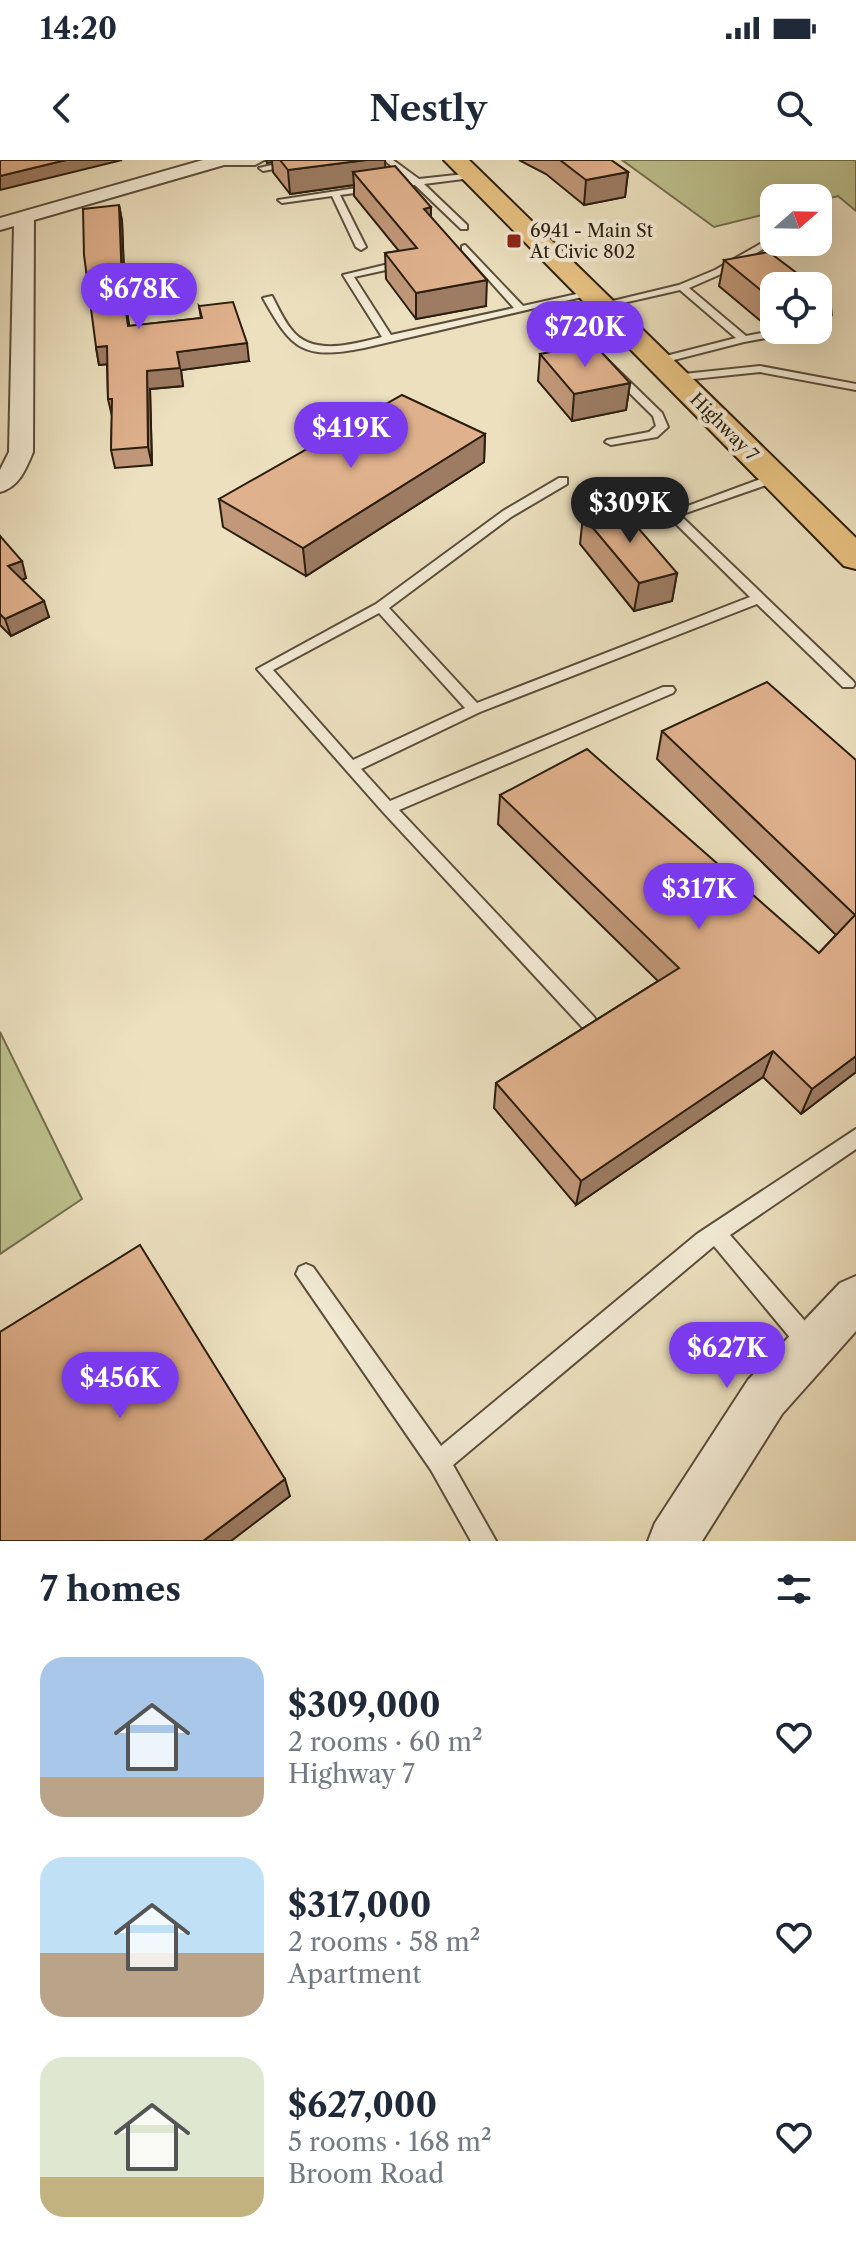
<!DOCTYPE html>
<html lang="en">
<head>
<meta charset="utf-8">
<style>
	body { margin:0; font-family:"Libre Caslon Text",serif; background:#f2f2f3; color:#1f2937; height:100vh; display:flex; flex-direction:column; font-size:30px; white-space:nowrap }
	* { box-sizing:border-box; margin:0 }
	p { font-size:26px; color:#747a83 }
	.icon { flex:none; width:44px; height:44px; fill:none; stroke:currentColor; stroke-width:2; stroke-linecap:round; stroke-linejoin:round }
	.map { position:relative; height:1381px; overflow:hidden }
	.sheet { display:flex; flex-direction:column; background:#fff; flex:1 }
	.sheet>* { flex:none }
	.needle { width:52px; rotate:70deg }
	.tools { position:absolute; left:760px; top:24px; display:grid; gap:16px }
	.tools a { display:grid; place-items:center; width:72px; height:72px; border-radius:16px; background:#fff; box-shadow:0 8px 32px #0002; font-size:40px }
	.price { position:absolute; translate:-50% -68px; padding:0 18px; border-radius:28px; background:#7c3aed; color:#fff; font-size:26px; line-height:52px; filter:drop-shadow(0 2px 4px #0008) }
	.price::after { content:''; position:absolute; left:50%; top:48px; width:24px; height:18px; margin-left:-12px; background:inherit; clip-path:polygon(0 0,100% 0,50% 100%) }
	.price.current { background:#222; color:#fff }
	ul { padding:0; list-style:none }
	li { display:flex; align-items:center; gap:24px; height:200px; padding:0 40px }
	li span { display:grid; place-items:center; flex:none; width:224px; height:160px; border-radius:24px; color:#555 }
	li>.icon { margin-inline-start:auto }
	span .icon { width:96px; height:96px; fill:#fffc; stroke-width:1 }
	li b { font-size:34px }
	h2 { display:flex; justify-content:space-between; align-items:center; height:96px; padding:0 40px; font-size:34px }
	.status { display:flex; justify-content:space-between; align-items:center; height:56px; padding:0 40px; background:#fff; direction:ltr }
	.status svg { height:22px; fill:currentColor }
	header { display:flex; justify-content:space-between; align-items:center; height:104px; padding:0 40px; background:#fff; font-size:36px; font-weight:700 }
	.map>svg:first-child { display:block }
	.green { fill:#bdc18e; stroke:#74704e; stroke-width:2 }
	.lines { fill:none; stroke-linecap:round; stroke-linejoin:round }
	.service-casing { stroke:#5b4e3b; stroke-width:4 }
	.minor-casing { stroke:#5b4e3b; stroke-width:4 }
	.primary-casing { stroke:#2b1e0f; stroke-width:4 }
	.service { fill:#f3ebd5; fill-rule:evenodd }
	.minor { fill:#f3ebd5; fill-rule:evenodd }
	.primary { fill:#e6c080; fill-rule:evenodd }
	.wall { fill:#c19879; stroke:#2b1e0f; stroke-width:2 }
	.shaded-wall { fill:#9d7c63; stroke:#2b1e0f; stroke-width:2 }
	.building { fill:#e0b18d; stroke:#2b1e0f; stroke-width:2 }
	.poi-dot { fill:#8f2418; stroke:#f3ebd5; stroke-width:3 }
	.labels { text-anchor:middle; stroke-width:8; stroke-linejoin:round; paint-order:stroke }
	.far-poi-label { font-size:18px; fill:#2b1e0f; stroke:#f3ebd5; text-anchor:start }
	.far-street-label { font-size:18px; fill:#2b1e0f; stroke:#f3ebd5 }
</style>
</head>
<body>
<div class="status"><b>14:20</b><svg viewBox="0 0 49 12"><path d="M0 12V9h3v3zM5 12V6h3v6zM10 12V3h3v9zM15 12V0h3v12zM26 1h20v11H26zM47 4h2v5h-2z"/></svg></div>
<header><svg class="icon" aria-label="back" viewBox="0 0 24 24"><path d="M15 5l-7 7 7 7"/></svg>Nestly<svg class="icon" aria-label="search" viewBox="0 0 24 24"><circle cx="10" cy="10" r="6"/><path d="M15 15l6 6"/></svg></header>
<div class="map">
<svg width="856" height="1381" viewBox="0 0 856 1381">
	<rect width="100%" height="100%" fill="#ece0bf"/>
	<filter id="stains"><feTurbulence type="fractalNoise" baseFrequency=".0025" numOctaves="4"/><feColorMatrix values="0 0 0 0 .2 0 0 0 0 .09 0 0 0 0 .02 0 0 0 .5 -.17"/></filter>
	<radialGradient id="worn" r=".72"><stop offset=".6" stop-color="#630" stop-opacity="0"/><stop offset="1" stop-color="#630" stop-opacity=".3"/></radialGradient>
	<!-- green -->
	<g class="green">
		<path d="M622,0H856V51L838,36L818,41V38H774V52L714,67Z"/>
		<path d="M0,872L82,1039L0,1094Z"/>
	</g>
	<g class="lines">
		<!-- service casing -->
		<g class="service-casing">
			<g id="service">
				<path d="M293,0L297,3L296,5L263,11L259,8Z"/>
				<path d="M384,0H393L419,19L474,13V17L471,18L424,24L467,65V69H461L415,25L340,35L366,87L361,90L356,87L332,36L282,43L278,40L409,20Z"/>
				<path d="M767,80L770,81V85L721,114L689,128L746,176L777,170H800L799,172L744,182L658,204L653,201L654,199L736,178L680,130L601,148L596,145L679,125L715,110Z"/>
				<path d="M465,85L523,146L590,131L595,134L364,188C303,200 292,190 263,138L272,136C278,147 283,159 291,169C312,197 353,184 382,177L343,115L401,101L406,104L404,106L354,117L391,175L514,148L462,90V86Z"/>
				<path d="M824,136L829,139L831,155L818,164V156L821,154L819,139Z"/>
				<path d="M627,166L631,167V171L592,185L662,253L668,267L657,277L611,285L605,282L607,280L649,272L656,266L653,256L580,184Z"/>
				<path d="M760,206L856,224V230L760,212L674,221L669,218L674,215Z"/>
				<path d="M774,314L778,315V321L680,355L853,521L855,524L853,527H843L757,444L480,552L361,609L390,641L663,527H673L675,530L673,533L399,650L594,857L597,862L594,867L588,870L582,867L383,652L257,509L376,444L503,351L559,318H567V324L511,357L389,448L477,543L750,437L666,354ZM379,453L465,548L353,600L273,510Z"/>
				<path d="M856,969V989L730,1075L818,1176L821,1184L818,1192L810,1195L802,1192L714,1086L453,1305L496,1381H471L431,1310L296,1114L299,1107L306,1104L313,1107L441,1286L697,1074Z"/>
			</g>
		</g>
		<!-- minor casing -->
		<g class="minor-casing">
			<g id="minor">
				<path d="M203,0H264L255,5H224L34,60L33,292C26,309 19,327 0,332V310L9,292L14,66L0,70V58Z"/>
				<path d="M856,1116V1171L782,1254L702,1381H648L655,1363L748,1220L840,1123Z"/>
			</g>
		</g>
		<!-- primary casing -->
		<g class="primary-casing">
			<path id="primary" d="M444,0H469L856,378V409L844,406Z"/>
		</g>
		<!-- service -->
		<use href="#service" class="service"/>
		<!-- minor -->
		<use href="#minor" class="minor"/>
		<!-- primary -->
		<use href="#primary" class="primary"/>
	</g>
	<!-- wall -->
	<g class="wall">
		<path d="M266,0H385V8L431,57L486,146L416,159L386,119L385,93L399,91L354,36V25L290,34L273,12L272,2L267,3Z"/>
		<path d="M519,0H611L628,12L625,37L584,45L546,14Z"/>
		<path d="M119,45L122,61L125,139L129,166L201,158L199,146L249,201L181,210L183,226L150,229L152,305L115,308L111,290L112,256L108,239L107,204L99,205L96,187Z"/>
		<path d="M724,100L774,126V167L769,168L719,126Z"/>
		<path d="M540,194L630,223L626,250L572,261L538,221Z"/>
		<path d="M485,274L484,302L306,416L223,367L219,339Z"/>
		<path d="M583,356L677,413L672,441L634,451L580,384Z"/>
		<path d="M0,376L26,418L22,420L49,457L11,476L0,465Z"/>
		<path d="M662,571L856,600V912L801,954L763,917L576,1045L494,948L496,923L658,821L498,664L500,635L819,793L836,775L657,599Z"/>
	</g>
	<!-- shaded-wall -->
	<g class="shaded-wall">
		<path d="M66,0H122L0,30V16Z"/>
		<path d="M366,0H385L386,21L353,12L354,25L290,34L288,10Z"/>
		<path d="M628,12L625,37L584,45L586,20Z"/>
		<path d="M119,45L122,61L125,139L132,184L122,122Z"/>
		<path d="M431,47V72L424,49Z"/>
		<path d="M487,120L486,146L416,159V133Z"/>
		<path d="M774,146V167L769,168Z"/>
		<path d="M247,183L249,201L181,210L183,226L150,229L152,305L148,287L147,211L177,192Z"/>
		<path d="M107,186L110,204L99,205L96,187Z"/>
		<path d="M630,223L626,250L572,261L574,234Z"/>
		<path d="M485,274L484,302L306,416L303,388Z"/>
		<path d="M22,401L26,418L13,423L8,406Z"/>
		<path d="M677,413L672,441L634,451L639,423Z"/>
		<path d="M44,441L49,457L11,476L5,459Z"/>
		<path d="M773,891L763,917L576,1045L581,1021Z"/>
		<path d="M856,896V912L801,954L812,929Z"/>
		<path d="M285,1319L290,1336L231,1381H203Z"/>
	</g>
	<!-- building -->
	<g class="building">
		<path d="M0,0H66L0,16Z"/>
		<path d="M280,0H366L288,10Z"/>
		<path d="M560,0H611L628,12L586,20Z"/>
		<path d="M395,6L431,47L424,49L487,120L416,133L385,93L417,88L353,12Z"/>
		<path d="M119,45L122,122L128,166L202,158L199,146L233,142L247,183L177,192L180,208L147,211L148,287L111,290L112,239H108L107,186L96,187L84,95L83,49Z"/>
		<path d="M769,92L814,126H774V141L724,100Z"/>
		<path d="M594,184L630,223L574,234L540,194Z"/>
		<path d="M402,235L485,274L303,388L219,339Z"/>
		<path d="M620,347L677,413L639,423L583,356Z"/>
		<path d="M0,376L22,401L8,406L44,441L5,459L0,454Z"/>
		<path d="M767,522L856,600V896L812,929L773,891L581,1021L496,923L679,808L500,635L587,589L819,793L855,755L662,571Z"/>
		<path d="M140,1085L285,1319L203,1381H0V1172Z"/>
	</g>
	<!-- markers -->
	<rect class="poi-dot" x="506" y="73" width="16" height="16" rx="4"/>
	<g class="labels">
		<!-- far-poi labels -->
		<g class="far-poi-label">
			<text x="530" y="77">6941 - Main St<tspan x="530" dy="21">At Civic 802</tspan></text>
		</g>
		<!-- far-street labels -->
		<g class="far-street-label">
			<text transform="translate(724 267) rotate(45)" y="6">Highway 7</text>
		</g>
	</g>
	<rect width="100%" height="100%" filter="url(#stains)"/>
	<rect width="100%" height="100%" fill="url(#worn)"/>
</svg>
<div class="tools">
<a><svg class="needle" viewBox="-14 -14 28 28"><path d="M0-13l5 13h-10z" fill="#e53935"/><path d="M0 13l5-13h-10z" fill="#747a83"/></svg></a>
<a><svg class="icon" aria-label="locate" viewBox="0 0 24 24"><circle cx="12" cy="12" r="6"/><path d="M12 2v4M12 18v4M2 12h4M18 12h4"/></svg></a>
</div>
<b class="price" style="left:139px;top:171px">$678K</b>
<b class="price" style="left:585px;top:209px">$720K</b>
<b class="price" style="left:351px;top:310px">$419K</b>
<b class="price current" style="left:630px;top:385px">$309K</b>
<b class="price" style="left:699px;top:771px">$317K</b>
<b class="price" style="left:727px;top:1230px">$627K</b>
<b class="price" style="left:120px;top:1260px">$456K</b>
</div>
<section class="sheet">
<h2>7 homes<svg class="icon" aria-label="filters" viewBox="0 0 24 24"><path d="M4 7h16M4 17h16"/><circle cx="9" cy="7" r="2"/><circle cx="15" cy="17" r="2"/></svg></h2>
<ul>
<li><span style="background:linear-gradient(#a9c7e8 75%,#b9a48a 0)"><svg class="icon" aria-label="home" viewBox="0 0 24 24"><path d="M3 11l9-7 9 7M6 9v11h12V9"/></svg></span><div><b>$309,000</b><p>2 rooms · 60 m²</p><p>Highway 7</p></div><svg class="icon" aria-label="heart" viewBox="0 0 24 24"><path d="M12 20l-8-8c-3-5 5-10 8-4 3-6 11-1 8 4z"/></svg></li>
<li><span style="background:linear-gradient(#bfe0f5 60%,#b9a48a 0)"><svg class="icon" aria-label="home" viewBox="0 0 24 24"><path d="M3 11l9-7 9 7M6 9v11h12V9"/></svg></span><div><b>$317,000</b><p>2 rooms · 58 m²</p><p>Apartment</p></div><svg class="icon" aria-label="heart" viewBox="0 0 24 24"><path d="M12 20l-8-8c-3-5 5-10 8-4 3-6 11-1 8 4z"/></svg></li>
<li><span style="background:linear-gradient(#dfe7d0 75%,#c2b280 0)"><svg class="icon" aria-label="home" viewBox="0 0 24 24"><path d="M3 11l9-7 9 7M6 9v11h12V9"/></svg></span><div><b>$627,000</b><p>5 rooms · 168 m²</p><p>Broom Road</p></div><svg class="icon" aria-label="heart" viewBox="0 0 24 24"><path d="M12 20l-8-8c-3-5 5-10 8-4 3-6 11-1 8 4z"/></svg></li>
</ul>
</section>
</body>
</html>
